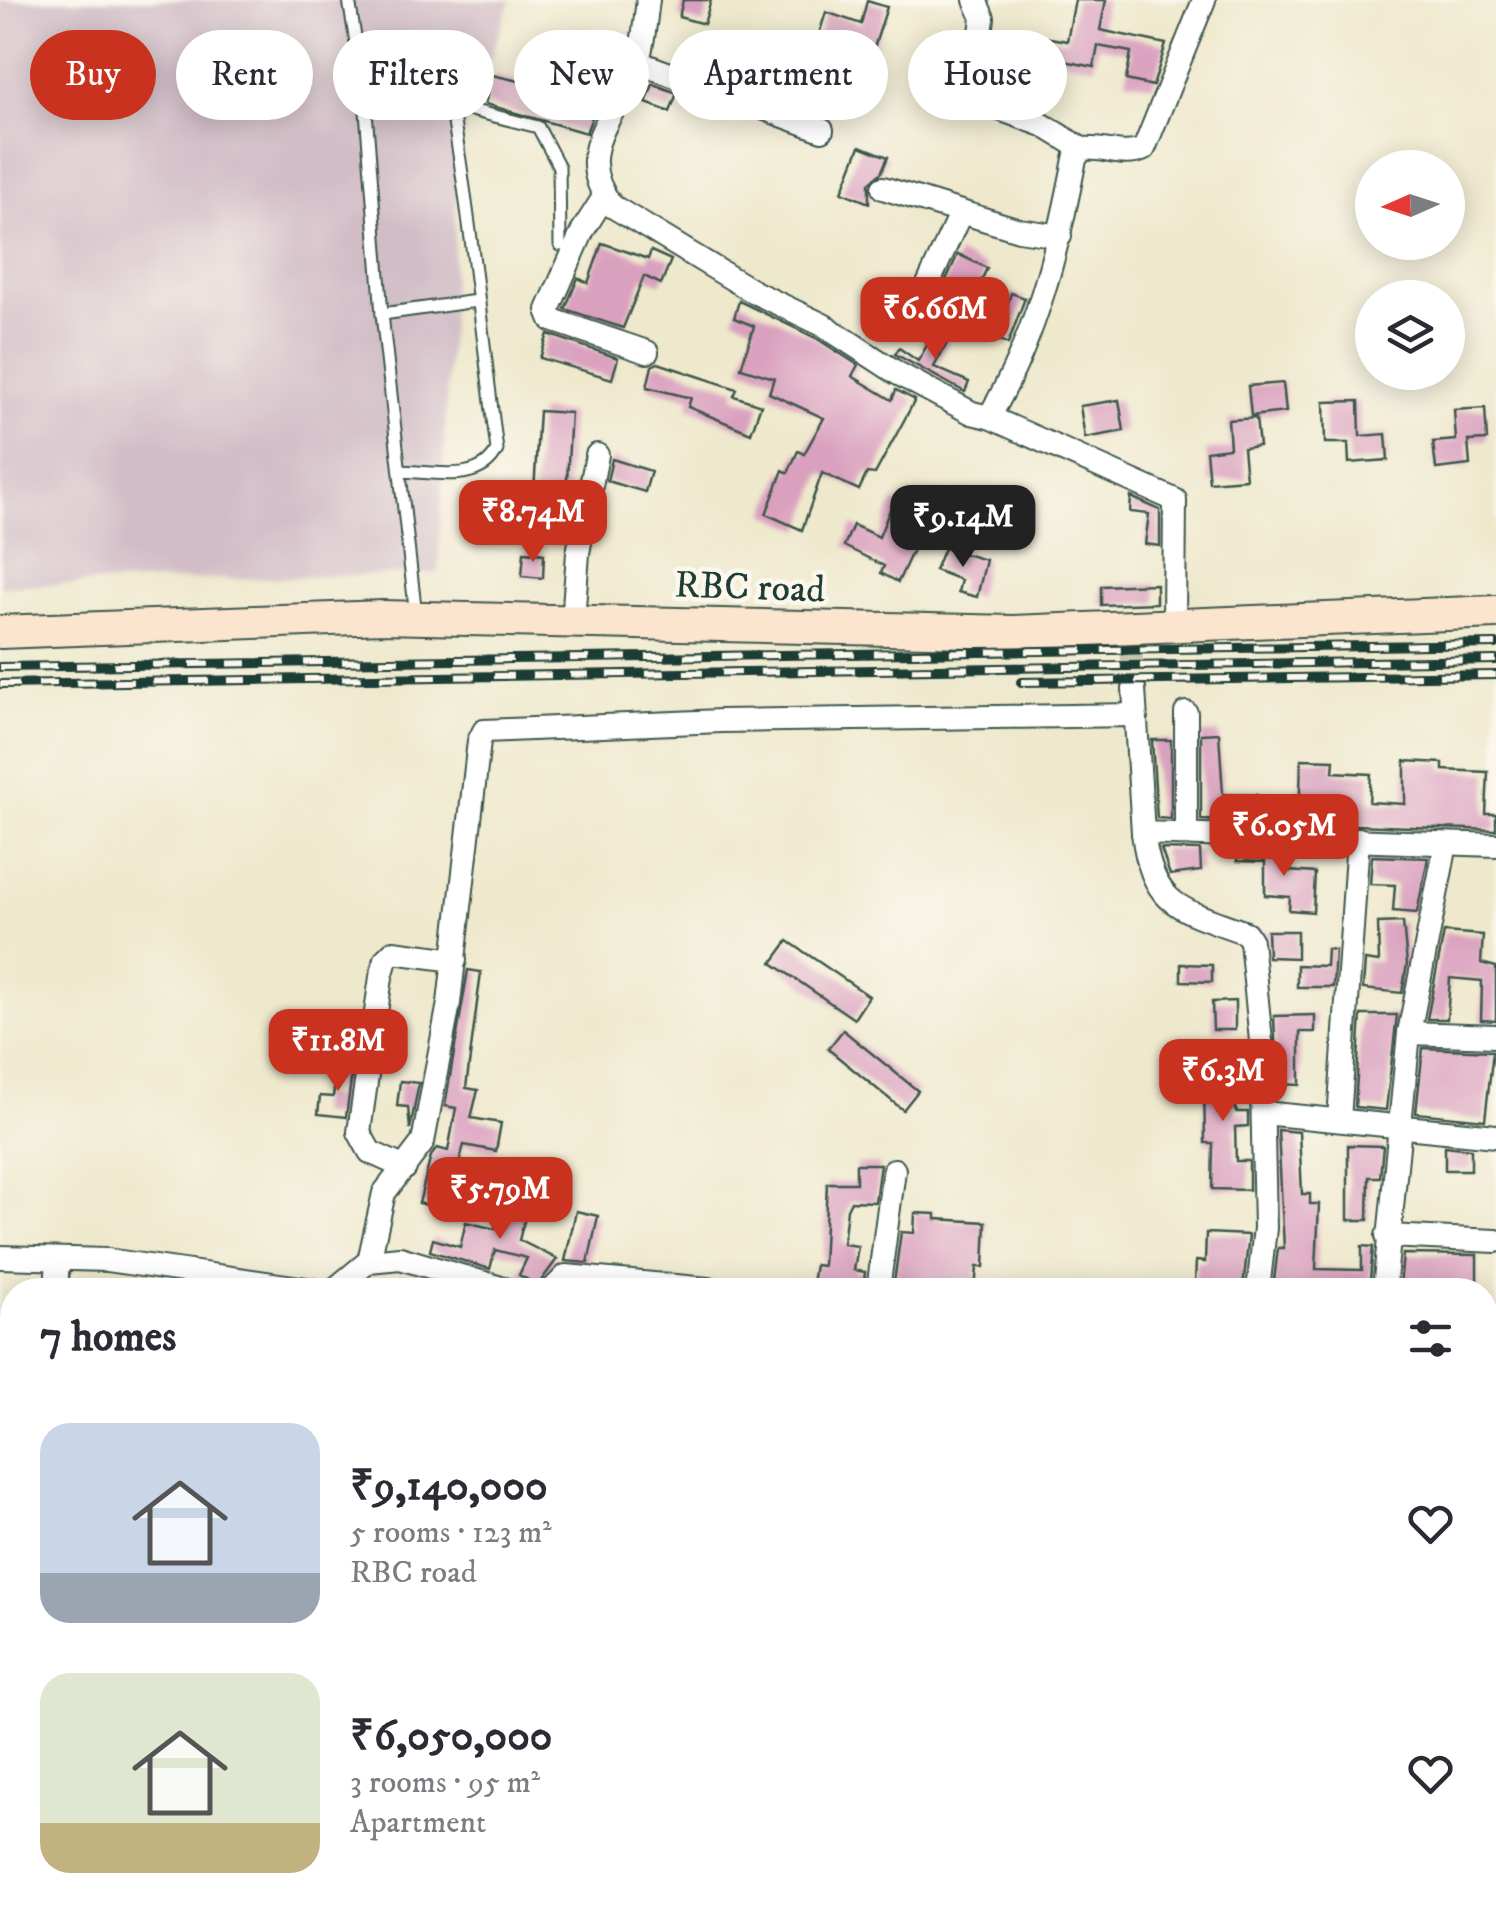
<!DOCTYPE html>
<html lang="en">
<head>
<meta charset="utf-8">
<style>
	body { margin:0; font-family:"IM FELL DW Pica",serif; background:#f7f7f7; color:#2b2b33; height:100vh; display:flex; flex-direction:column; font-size:38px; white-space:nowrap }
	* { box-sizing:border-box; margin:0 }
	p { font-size:32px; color:#7c7c81 }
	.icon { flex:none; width:55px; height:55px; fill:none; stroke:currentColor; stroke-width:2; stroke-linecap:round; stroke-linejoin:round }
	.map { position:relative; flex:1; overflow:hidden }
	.sheet { position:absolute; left:0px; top:1278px; width:1498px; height:642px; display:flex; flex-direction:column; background:#fff; border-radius:40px 40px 0 0; box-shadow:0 5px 25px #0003 }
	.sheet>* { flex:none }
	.guide { position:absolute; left:30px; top:30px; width:1438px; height:90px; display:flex; gap:20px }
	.needle { width:65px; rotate:267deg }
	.tools { position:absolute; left:1355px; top:150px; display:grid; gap:20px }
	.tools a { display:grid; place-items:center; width:110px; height:110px; border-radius:50%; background:#fff; box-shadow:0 5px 25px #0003; font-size:50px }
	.price { position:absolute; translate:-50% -85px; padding:0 22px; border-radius:20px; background:#c8321e; color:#fff; font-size:32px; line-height:65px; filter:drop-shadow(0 2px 5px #0008) }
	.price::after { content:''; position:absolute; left:50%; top:60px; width:30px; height:22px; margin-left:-15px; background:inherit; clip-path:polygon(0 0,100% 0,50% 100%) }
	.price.active { background:#222; color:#fff }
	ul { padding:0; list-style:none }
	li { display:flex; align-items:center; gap:30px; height:250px; padding:0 40px }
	li span { display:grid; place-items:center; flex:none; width:280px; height:200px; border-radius:30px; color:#555 }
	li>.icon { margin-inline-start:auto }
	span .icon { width:120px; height:120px; fill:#fffc; stroke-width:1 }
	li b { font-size:42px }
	h2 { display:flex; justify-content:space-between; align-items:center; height:120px; padding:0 40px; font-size:42px }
	.pill { padding:0 35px; border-radius:45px; background:#fff; box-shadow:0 5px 25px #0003; font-size:35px; line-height:90px }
	.pill.active { background:#c8321e; color:#fff }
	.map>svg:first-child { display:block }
	.industrial { fill:#d2bdc7 }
	.building { fill:#daa1bf }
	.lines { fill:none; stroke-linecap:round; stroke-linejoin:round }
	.street-tunnel { stroke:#c5c6ae; stroke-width:22; stroke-dasharray:22 11; stroke-linecap:butt }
	.lane-casing { stroke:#3e574b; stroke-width:15 }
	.street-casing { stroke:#3e574b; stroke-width:26 }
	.secondary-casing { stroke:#3e574b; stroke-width:36 }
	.lane { stroke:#fff; stroke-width:11 }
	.street { stroke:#fff; stroke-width:22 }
	.secondary { stroke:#fce5cf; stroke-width:32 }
	.rail-casing { stroke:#1f3d34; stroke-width:10 }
	.rail { stroke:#fbf7ec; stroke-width:6; stroke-dasharray:19; stroke-linecap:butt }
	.labels { text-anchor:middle; stroke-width:9; stroke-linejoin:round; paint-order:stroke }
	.street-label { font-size:38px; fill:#1f3d34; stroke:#fbf7ec }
</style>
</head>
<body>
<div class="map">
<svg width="1496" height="1918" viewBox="0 0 1496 1918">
	<rect width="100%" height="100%" fill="#fbf7ec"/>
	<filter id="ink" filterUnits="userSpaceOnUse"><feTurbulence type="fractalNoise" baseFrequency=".01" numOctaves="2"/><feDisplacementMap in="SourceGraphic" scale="20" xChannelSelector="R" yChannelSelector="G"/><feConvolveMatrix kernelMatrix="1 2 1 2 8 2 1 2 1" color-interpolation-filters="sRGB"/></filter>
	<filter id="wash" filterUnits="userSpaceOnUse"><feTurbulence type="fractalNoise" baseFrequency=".0048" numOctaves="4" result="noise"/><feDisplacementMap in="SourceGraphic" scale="40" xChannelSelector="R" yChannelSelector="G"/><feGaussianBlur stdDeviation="2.25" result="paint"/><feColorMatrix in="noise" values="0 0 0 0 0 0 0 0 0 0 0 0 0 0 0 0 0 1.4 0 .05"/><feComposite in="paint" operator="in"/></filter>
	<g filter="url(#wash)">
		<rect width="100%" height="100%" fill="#eee8cc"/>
		<!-- industrial -->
		<path class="industrial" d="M0,0H511L459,143L438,573L0,586Z"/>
		<g id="blocks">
			<!-- building -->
			<g class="building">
				<path d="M683,0H711L704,24L679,17Z"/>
				<path d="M1075,0H1106L1100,30L1166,44L1153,86L1126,80L1131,52L1098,46L1094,67L1035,55L1039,36L1067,41Z"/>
				<path d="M867,1L887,7L873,51L819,34L826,12L861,24Z"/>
				<path d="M492,75L599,99L586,133L485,104Z"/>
				<path d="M653,84L677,93L670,112L646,103Z"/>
				<path d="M860,146L888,157L881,173L869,183V203L842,192Z"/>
				<path d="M602,243L648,259L651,251L671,260L661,284L644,276L623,328L565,309L578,278L588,283Z"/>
				<path d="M958,254L987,268L971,304L941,291Z"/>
				<path d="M1011,293L1025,298L1008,344L971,325L979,306L1004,316Z"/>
				<path d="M739,301L816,338L858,365L852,376L892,400L896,390L915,400L875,474L867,473L859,490L822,473L802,530L766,514L783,470L788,473L798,451L804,454L824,418L769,393L774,378L741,368L754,326L734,318Z"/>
				<path d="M934,333L948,341L934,367L969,382L965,392L895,354L899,348L918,361Z"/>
				<path d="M548,334L618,358L612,379L540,358Z"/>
				<path d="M658,363L737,389L734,396L761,405L751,433L688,407L691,398L647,387L652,366Z"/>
				<path d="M1283,383L1286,412L1251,416L1248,386Z"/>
				<path d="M1119,400L1124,431L1085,438L1080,406Z"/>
				<path d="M1359,401L1360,436L1386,434L1388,460L1349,463L1348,443H1325L1324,402Z"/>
				<path d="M1485,408L1487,440L1468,441L1470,465L1436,469L1433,442L1456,440L1454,410Z"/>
				<path d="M539,411L571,413L566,496L534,492Z"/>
				<path d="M1256,418L1259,446L1243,448L1246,479L1209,482L1206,451L1230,448L1228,420Z"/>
				<path d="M612,459L651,471L645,492L607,481Z"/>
				<path d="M1131,497L1160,510V546L1145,544L1149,514L1130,512Z"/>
				<path d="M893,502L909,508L906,515L936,530L928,547L917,541L898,582L881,573L884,566L844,546L853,525L879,537Z"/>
				<path d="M944,548L986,560L977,597L958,592L961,580L935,570Z"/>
				<path d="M524,552L544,554L543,578L522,576Z"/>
				<path d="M1156,584V603L1101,605V586Z"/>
				<path d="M1219,733L1223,794L1257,795L1260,822L1201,820V734Z"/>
				<path d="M1152,740H1171V819L1157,818Z"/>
				<path d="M1301,759L1334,760L1333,772L1371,774L1369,802L1405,804V761L1443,763V770L1488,772L1486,814H1496V830L1299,823Z"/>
				<path d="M1161,849L1200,850L1201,871L1170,875Z"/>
				<path d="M1237,851L1290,853L1289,871L1315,873L1313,912L1289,910L1290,897L1265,895V862L1237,861Z"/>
				<path d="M1372,856L1428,858L1417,913L1393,911L1395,885L1370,884Z"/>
				<path d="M1403,922L1407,964L1402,993L1363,989L1365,960L1379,962L1378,923Z"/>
				<path d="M1267,931H1297V958L1268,957Z"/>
				<path d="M1444,932L1483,935L1481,963L1496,967V1021L1481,1020L1482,981L1450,978L1447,1019H1427Z"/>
				<path d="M788,941L869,996L854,1019L772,963Z"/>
				<path d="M1327,949L1335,950L1333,987H1297V965L1326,966Z"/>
				<path d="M1181,964L1212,965V982L1181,981Z"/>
				<path d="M468,970L481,972L466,1088L478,1090L471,1118L501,1123L496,1151L464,1145L452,1188L467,1191L461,1214L419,1203L431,1156L437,1148L448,1151L456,1108L445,1106Z"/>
				<path d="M1235,1001V1030H1213L1212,1002Z"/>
				<path d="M1315,1015V1032H1300V1085L1277,1084L1274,1016Z"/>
				<path d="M1361,1015H1397L1386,1110L1355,1107Z"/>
				<path d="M843,1030L918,1091L903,1110L828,1049Z"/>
				<path d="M1423,1048L1493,1051L1485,1120L1416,1113Z"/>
				<path d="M1192,1061L1235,1063L1236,1112H1248V1126L1235,1127L1236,1161H1249V1190L1212,1189L1213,1143H1205L1204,1080L1191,1079Z"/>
				<path d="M337,1065L353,1066L346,1117L318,1114L320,1096L333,1097Z"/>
				<path d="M400,1081L419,1083L410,1129L408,1107L397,1106Z"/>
				<path d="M1278,1130L1299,1132L1302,1194H1310V1204H1319L1316,1269L1362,1270V1246L1373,1247L1369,1290L1273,1289L1278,1248H1284Z"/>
				<path d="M1348,1145L1383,1146L1380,1177H1369L1368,1220H1348Z"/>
				<path d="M1445,1146L1471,1149V1170H1445Z"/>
				<path d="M856,1164H880L875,1202L851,1201L847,1209L843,1244L858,1246L854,1270L865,1272L863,1290H811L815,1265L823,1266L827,1183H856Z"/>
				<path d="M505,1192L530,1199L519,1240L557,1259L538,1285L519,1275L527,1258L495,1250L490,1269L430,1251L433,1239L460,1247L466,1222L495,1229Z"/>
				<path d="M576,1211L598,1216L588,1263L565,1261Z"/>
				<path d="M915,1213L936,1214V1219L986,1222L984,1267H977L975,1290H893L901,1232L914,1233Z"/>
				<path d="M1206,1233L1249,1235L1243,1287L1195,1282L1196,1261L1205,1262Z"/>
				<path d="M1403,1254L1477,1255V1290L1400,1286Z"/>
			</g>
		</g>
	</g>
	<g filter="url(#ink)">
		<use href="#blocks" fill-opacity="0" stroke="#3e574b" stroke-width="2.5"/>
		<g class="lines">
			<!-- street-tunnel -->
			<path class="street-tunnel" d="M1131,645L1134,689"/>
			<!-- lane casing -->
			<g class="lane-casing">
				<g id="lane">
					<path d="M349,0L365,98L451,105L538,127L559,167L560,245"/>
					<path d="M365,98L382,314L416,616"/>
					<path d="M382,314L477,301"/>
					<path d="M401,471C434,472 481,484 497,450C482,335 471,220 451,105"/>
				</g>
			</g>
			<!-- street casing -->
			<g class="street-casing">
				<g id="street">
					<path d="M648,0C645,21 644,43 637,63C618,116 569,151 612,206L754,292L823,325L897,373L972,413L989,417C1036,338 1058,248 1075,159L1082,149C1104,146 1123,159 1144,149L1204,0"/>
					<path d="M975,0L983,18L972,99L1043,125L1082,149"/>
					<path d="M637,62L822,130"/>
					<path d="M883,188L1019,230L1060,236"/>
					<path d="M604,197L583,230L548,310L552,320L647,352"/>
					<path d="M914,315L961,212"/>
					<path d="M989,417L1175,500L1174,623"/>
					<path d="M573,621L578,553L597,455"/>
					<path d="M1134,689L1143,833L1496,845"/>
					<path d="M1186,713V833"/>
					<path d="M1143,833C1153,909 1182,909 1246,933L1251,941L1261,1041L1265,1228L1258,1290"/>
					<path d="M1409,1033L1496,1036"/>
					<path d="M1263,1113L1496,1136"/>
					<path d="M1339,1120L1358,839"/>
					<path d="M405,1168L370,1152L359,1132L381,977L386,959L393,952L455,960"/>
					<path d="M1387,1236L1496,1241"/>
					<path d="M0,1257L107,1260L314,1290"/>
					<path d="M369,1261L384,1193L423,1142L449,1003L479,741L484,731L721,721L1135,715"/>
					<path d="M56,1290L58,1259"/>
					<path d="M334,1290L369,1261L400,1258L508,1290"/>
					<path d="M552,1290L566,1276L719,1290"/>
					<path d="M878,1290L894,1170"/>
					<path d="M1384,1290L1409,1033L1446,844"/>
					<path d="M1485,1414L1496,1416"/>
					<path d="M1485,1540L1496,1542"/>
					<path d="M0,1575L5,1519"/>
					<path d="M1485,1775H1496"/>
					<path d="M0,1818L12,1819"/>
					<path d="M1485,1896L1496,1898"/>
					<path d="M154,1908L155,1918"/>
					<path d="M404,1908L424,1918"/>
					<path d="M852,1908L906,1918"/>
					<path d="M0,1917V1918"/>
					<path d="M286,1918L289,1908"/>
					<path d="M557,1918L560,1908"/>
					<path d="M701,1918L704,1908"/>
					<path d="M1436,1918L1438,1908"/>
				</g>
			</g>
			<!-- secondary casing -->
			<g class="secondary-casing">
				<path id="secondary" d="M0,632L382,617L1013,632L1496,612"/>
			</g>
			<!-- lane -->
			<use href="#lane" class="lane"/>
			<!-- street -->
			<use href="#street" class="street"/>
			<!-- secondary -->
			<use href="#secondary" class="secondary"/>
			<!-- rail casing -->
			<g class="rail-casing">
				<g id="rail">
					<path d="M0,667L1496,644"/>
					<path d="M1021,682L1496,675"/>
					<path d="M0,684L1496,660"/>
				</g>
			</g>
			<!-- rail -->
			<use href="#rail" class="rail"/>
		</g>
	</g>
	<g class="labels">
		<!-- street labels -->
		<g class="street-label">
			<text transform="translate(750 586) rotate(2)" y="13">RBC road</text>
		</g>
	</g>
</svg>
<div class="tools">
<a><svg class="needle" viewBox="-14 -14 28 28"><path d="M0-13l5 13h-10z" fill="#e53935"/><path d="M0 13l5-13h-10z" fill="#7c7c81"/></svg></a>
<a><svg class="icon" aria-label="layers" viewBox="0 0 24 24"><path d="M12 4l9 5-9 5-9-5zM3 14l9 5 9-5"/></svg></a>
</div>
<b class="price" style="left:935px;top:362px">₹6.66M</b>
<b class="price" style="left:533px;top:565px">₹8.74M</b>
<b class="price active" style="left:963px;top:570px">₹9.14M</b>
<b class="price" style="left:1284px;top:879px">₹6.05M</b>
<b class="price" style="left:338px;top:1094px">₹11.8M</b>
<b class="price" style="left:1223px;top:1124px">₹6.3M</b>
<b class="price" style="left:500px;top:1242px">₹5.79M</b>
<div class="guide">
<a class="pill active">Buy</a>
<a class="pill">Rent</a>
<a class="pill">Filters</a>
<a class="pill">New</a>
<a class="pill">Apartment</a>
<a class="pill">House</a>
</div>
<section class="sheet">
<h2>7 homes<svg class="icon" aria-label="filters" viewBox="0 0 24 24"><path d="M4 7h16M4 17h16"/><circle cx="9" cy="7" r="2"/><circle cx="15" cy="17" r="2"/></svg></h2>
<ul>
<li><span style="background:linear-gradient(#c9d6e8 75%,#9aa5b1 0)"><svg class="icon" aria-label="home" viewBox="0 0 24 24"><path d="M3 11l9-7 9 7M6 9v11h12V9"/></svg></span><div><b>₹9,140,000</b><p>5 rooms · 123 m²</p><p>RBC road</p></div><svg class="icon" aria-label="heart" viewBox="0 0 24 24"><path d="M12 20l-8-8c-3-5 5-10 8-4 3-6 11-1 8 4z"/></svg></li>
<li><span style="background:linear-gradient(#dfe7d0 75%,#c2b280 0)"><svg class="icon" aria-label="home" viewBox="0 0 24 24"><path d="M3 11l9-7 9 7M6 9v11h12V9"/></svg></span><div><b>₹6,050,000</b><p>3 rooms · 95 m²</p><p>Apartment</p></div><svg class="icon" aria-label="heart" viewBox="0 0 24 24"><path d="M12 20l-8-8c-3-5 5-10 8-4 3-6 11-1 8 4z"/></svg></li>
</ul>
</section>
</div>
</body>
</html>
